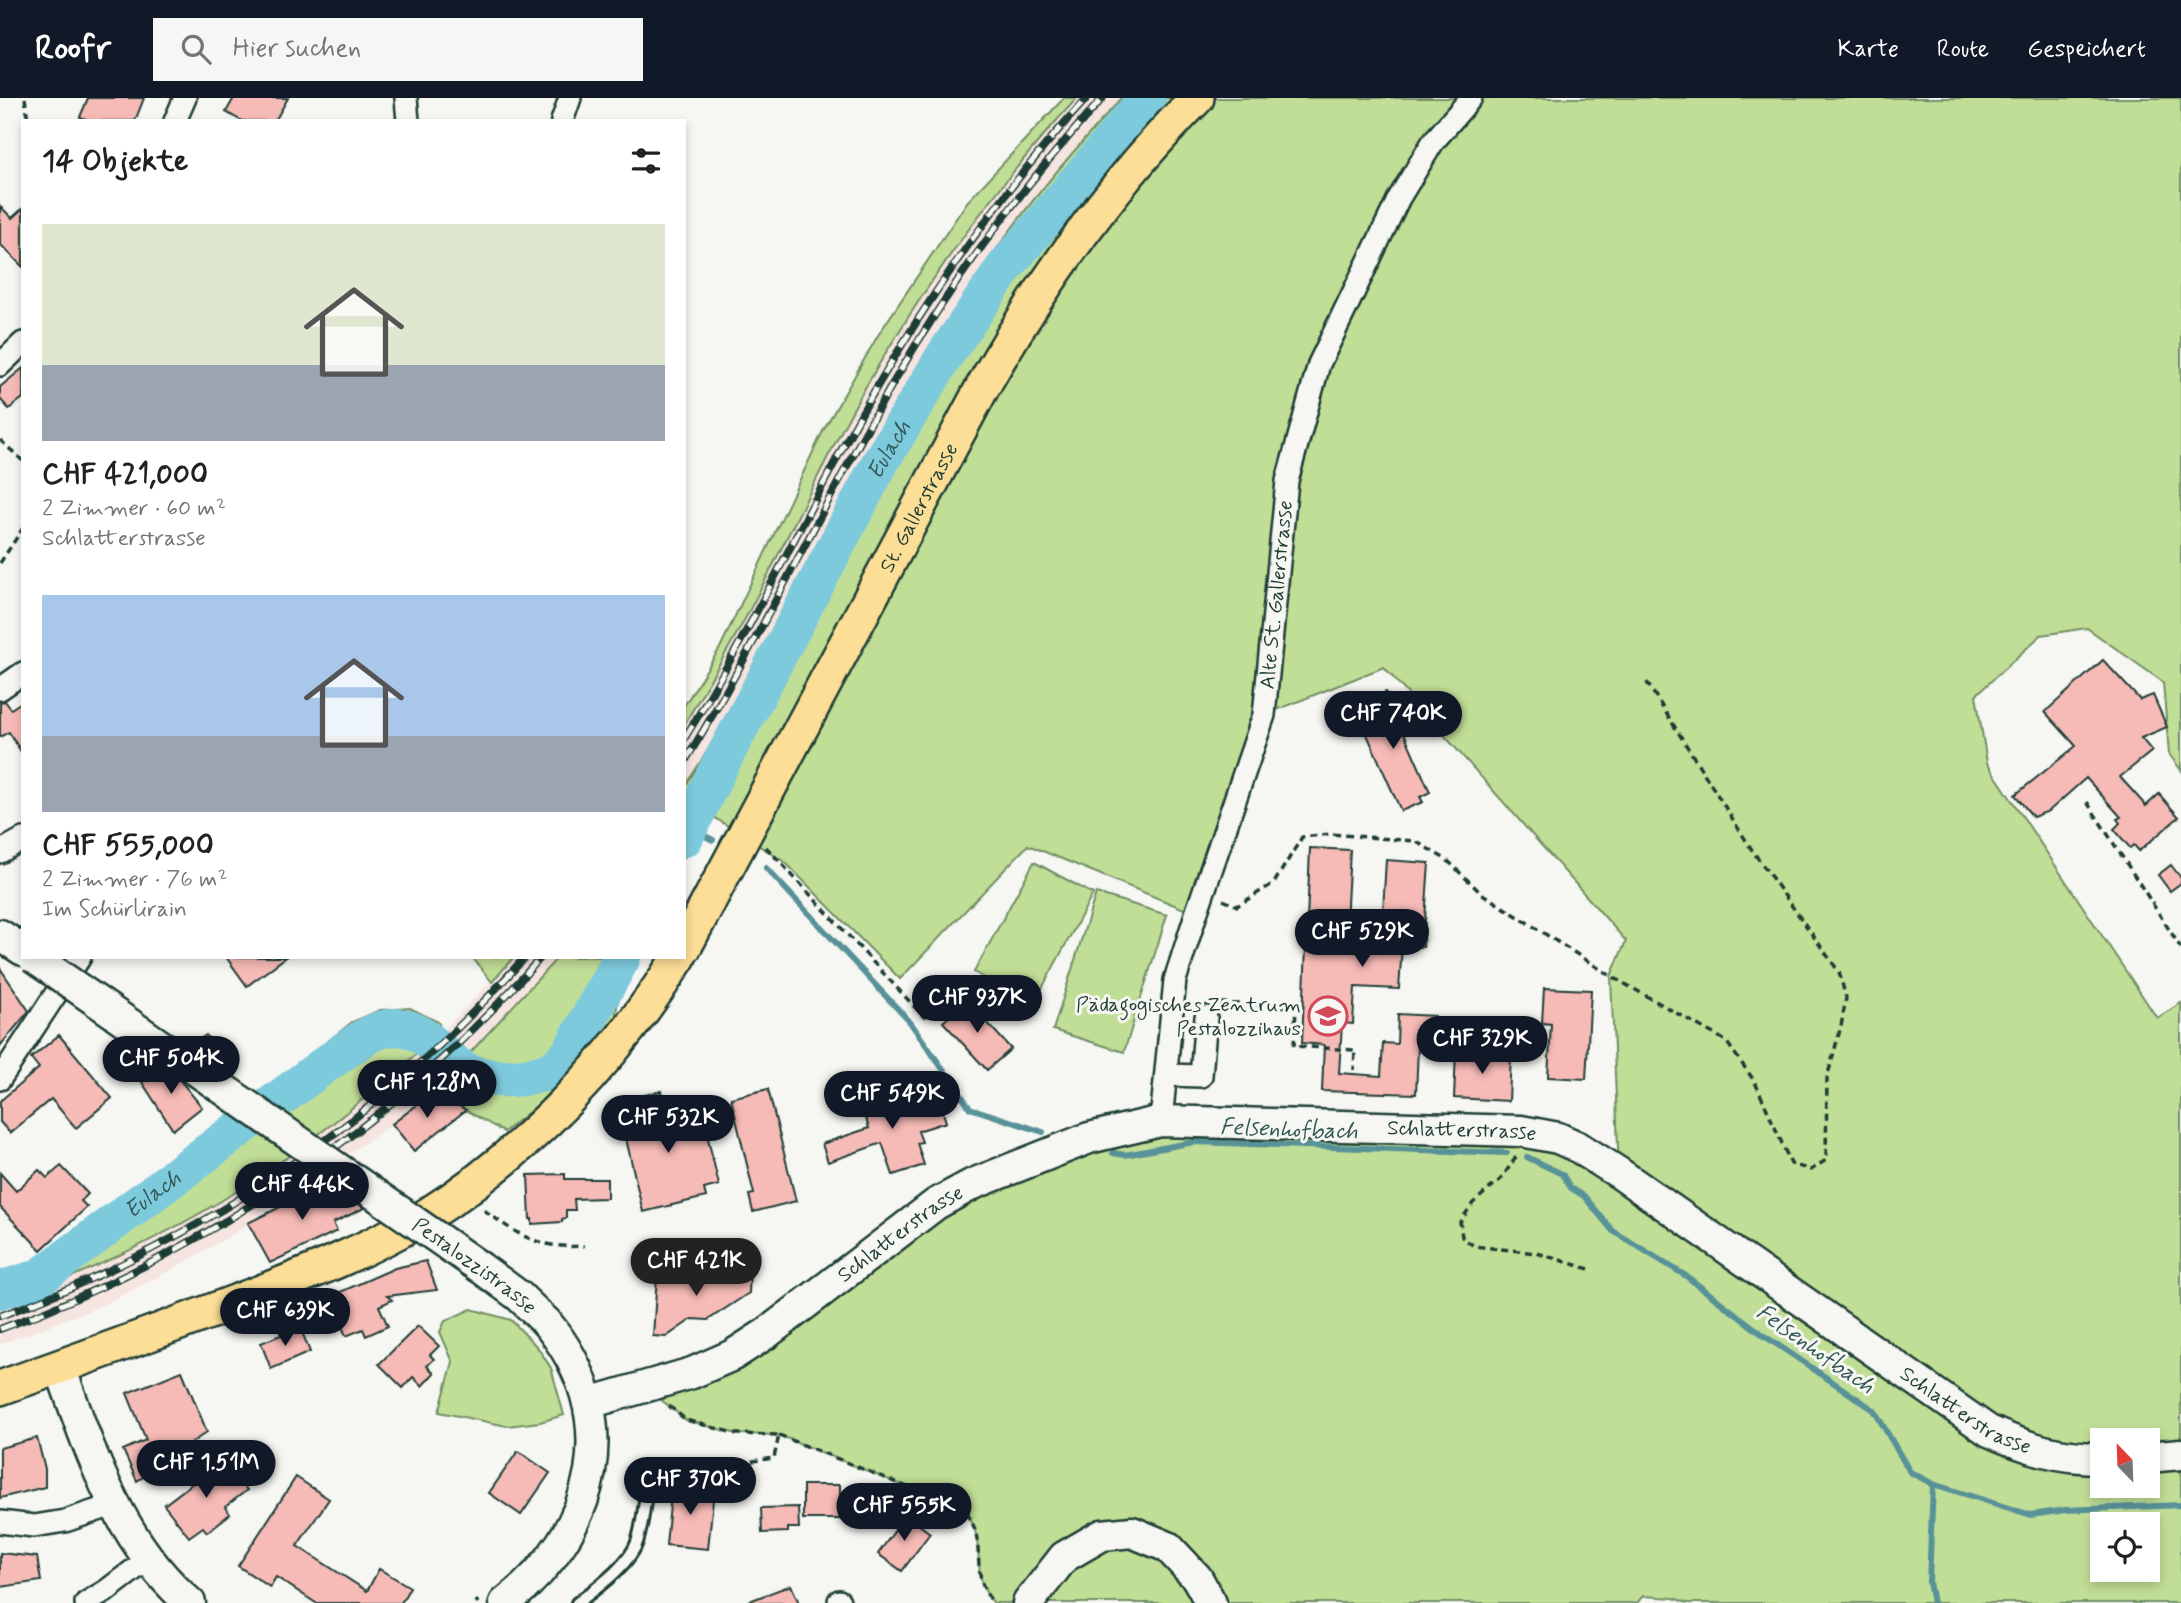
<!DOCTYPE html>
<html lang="de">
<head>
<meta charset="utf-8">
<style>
	body { margin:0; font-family:Mynerve,sans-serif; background:#f6f6f6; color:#202124; height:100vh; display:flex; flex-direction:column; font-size:26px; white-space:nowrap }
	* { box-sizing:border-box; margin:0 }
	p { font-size:23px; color:#757577 }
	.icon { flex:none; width:38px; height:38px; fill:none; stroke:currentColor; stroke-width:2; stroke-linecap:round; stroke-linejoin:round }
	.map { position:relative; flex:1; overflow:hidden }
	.drawer { position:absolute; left:21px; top:21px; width:665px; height:840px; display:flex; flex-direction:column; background:#fff; border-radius:0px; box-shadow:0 4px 10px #0003 }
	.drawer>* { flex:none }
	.needle { width:46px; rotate:337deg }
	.tools { position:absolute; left:2090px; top:1330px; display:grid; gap:14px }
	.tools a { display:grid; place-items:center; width:70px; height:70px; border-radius:0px; background:#fff; box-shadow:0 4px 10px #0003; font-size:35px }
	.price { position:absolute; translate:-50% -60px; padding:0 16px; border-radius:24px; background:#111827; color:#fff; font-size:23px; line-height:46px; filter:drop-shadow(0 2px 4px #0008) }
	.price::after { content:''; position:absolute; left:50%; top:42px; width:21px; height:16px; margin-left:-10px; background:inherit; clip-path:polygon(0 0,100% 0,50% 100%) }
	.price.on { background:#222; color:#fff }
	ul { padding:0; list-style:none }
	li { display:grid; align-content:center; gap:14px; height:371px; padding:0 21px }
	li span { display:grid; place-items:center; height:217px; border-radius:0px; color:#555 }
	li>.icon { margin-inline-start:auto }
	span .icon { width:126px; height:126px; fill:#fffc; stroke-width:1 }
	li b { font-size:30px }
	h2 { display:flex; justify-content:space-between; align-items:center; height:84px; padding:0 21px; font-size:30px }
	header { display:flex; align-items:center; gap:42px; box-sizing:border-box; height:98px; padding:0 35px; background:#111827; color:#fff }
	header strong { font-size:33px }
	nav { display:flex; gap:38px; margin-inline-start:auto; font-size:24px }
	.search { width:490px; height:63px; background:#f6f6f6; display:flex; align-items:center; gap:18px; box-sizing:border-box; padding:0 24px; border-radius:0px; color:#757577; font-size:26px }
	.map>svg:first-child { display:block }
	.built { fill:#f6e4e0 }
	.green { fill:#c1de96; stroke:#708e65; stroke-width:2; fill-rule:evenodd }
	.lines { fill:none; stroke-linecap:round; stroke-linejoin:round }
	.stream { stroke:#589299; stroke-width:6 }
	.river { stroke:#7ecadd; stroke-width:38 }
	.building { fill:#f7bbb7; stroke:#1f3d34; stroke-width:2 }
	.lane-casing { stroke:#1f3d34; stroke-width:16 }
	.street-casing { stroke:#1f3d34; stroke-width:26 }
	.secondary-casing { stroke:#1f3d34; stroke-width:35 }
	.primary-casing { stroke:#1f3d34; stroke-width:38 }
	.path { stroke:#1f3d34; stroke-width:3.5; stroke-dasharray:7 5; stroke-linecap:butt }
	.lane { stroke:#f6f6f2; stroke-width:10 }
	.street { stroke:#f6f6f2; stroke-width:21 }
	.secondary { stroke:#f6f6f2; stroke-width:30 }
	.primary { stroke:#fcde96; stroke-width:33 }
	.rail-casing { stroke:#1f3d34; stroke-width:8 }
	.rail { stroke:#f6f6f2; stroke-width:5; stroke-dasharray:16; stroke-linecap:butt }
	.secondary-bridge-casing { stroke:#1f3d34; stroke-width:35; stroke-linecap:butt }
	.secondary-bridge { stroke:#f6f6f2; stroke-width:30 }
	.labels { text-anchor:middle; stroke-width:6; stroke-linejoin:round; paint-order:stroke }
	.street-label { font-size:21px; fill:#1f3d34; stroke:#f6f6f2 }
	.poi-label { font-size:21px; fill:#1f3d34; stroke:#f6f6f2; text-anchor:end }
	.water-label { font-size:23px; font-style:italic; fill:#325956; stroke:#f6f6f2 }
</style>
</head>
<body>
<header>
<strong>Roofr</strong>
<div class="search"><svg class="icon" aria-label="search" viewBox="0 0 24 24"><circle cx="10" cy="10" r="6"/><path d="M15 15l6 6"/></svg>Hier suchen</div>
<nav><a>Karte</a><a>Route</a><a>Gespeichert</a></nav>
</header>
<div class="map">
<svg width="2181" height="1505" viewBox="0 0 2181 1505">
	<rect width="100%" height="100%" fill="#f6f6f2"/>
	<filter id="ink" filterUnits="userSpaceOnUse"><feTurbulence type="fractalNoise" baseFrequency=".0143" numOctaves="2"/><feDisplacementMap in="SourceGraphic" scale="14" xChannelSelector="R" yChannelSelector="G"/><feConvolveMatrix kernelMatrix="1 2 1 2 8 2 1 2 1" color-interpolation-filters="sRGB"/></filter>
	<g filter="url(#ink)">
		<!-- built -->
		<g class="built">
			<path d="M1077,0H1122L1068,59L1005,138L948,221L904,292L711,647L684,690V627L740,529L809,393L866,289L919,202L978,117L1043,37Z"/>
			<path d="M514,859H558L434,994L392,1026L235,1135L171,1172L101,1208L0,1246V1207L85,1173L152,1141L216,1105L295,1055L370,997L442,934Z"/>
		</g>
		<!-- green -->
		<g class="green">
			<path d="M1064,0H1077C996,88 925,186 865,290C820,369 783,451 740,530C722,562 703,594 684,627V608L720,550L823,333L880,234L967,104Z"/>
			<path d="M1122,0H2181V672L2169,656L2163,584L2087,530L2041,537L1976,597L1987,665L2157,920L2181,905V1505H1687L1674,1500L1643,1498L1637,1505H994C972,1483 983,1455 974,1429C972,1424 969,1418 966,1413L779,1337L737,1336L686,1322L659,1300L936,1106L1161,1023L1521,1033L1619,1074L1611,878L1626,843L1384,569L1264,617L1196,816L1028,747L900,881L785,764L707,715L684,760V690L711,647C805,475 889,296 1006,138C1042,89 1081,44 1122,0ZM2102,1342H2147V1388H2102ZM2102,1426H2147V1472H2102Z"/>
			<path d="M1034,764L1093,796L1033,907L974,874Z"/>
			<path d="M1096,795L1167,817L1124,954L1053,932Z"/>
			<path d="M472,859H514L492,884Z"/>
			<path d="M558,859H636L619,895L615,922L540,1005L504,1034L434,994Z"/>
			<path d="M410,910L438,924L442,934C394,975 347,1016 296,1053C223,1107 141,1150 57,1185L48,1164L168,1075L165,1070L265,996L267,991L352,924L380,912Z"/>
			<path d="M471,1211L511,1222L538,1250L551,1270L564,1317L540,1324L507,1328L439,1314L453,1264L440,1234L445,1223Z"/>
		</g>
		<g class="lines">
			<!-- stream -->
			<g class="stream">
				<path d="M689,730L713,742"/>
				<path d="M766,770L910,924L970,1010L1043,1034"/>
				<path d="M1113,1055L1125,1057L1194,1044L1507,1055"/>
				<path d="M1527,1059L1562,1076L1571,1090L1584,1098L1613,1133L1686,1178L1766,1239L1874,1312L1910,1374L1933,1386L2031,1417L2065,1412L2181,1407"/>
				<path d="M0,1200H1"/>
				<path d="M1933,1505L1929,1484L1933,1386"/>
			</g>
			<!-- river -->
			<g class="river">
				<path id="s1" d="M684,740L718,671L881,363L945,257L1005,169L1147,0"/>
				<path id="s2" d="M0,1192L39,1180L330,963C350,950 372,929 397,929C428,930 444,964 470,975C487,981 506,981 524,979C546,976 555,973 570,955L622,859"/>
			</g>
		</g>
		<!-- building -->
		<g class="building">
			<path d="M88,0H144L135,23H90L80,19Z"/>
			<path d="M234,0H288L275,23H242L226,14Z"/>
			<path d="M0,108L12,120L23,110V169L0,146Z"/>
			<path d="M23,270V300L9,311L0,301V289Z"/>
			<path d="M2103,562L2140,602L2153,597L2167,629L2141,640L2152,653L2120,679L2146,708L2159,696L2179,719L2139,753L2134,747L2130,750L2114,731L2120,725L2117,721L2121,719L2086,680L2049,713L2033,719L2015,697L2076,648L2045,614Z"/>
			<path d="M1386,594L1430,694L1420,699L1423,704L1401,713L1354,607Z"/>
			<path d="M5,603L11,611L23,603V657L9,634L0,639V604Z"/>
			<path d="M1310,750L1350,752L1345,843L1381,846L1386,762L1429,765L1423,849L1402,848L1399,891L1355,889L1353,926L1342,925L1339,975L1381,978L1383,945L1397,946L1398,916L1435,918L1433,950L1418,949L1416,996L1322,993L1324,947L1302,945Z"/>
			<path d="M2171,767L2181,780V785L2170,793L2158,777Z"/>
			<path d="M226,859H286L247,888Z"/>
			<path d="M0,870L29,913L0,948Z"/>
			<path d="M1544,890L1591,892L1586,981L1548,979L1551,926L1542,925Z"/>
			<path d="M967,902L1011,951L987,972L943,924Z"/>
			<path d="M59,937L112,1000L76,1030L51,1001L10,1035L0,1024V1003L39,970L31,960Z"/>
			<path d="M206,937L216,950L205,957L191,947Z"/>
			<path d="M1456,954L1511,957L1509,1003L1454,1000Z"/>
			<path d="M160,968L179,981L202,1009L173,1032L140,981Z"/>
			<path d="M915,984L925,1013L941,1008L946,1024L918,1033L922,1044L917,1045L924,1067L893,1077L882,1045L828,1064L822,1046L869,1030L863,1011L902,999L899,990Z"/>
			<path d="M768,991L796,1103L753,1114L749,1097L754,1096L731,1000Z"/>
			<path d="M661,993L665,1009L684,1004L691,1036L706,1032L719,1087L704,1091L706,1099L643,1114L621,1019L644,1014L641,998Z"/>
			<path d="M434,994L466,1012L414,1053L392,1026Z"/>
			<path d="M61,1068L88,1096L81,1103L87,1109L41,1152L0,1109V1075L16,1093L39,1072L47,1080Z"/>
			<path d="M565,1076V1081H607V1100L574,1101L575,1112H566V1120L562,1121V1124L532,1126V1121H530L528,1077Z"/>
			<path d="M332,1088L364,1110L333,1125L337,1133L270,1165L248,1125L316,1091L318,1094Z"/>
			<path d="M426,1163L437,1192L387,1198L392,1202L379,1208L388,1228L366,1238L363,1231L346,1238L329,1199L395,1170Z"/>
			<path d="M723,1172L750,1174L749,1195L708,1222L692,1221L666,1239L653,1238L657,1178L694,1180V1175L722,1177Z"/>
			<path d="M418,1228L439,1248L430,1257L434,1261L427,1268L434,1275L422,1288L413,1279L403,1290L379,1266Z"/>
			<path d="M300,1229L310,1254L271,1271L261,1245Z"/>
			<path d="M182,1273L207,1334L137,1383L123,1352L146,1342L127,1295Z"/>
			<path d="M37,1340L45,1371V1389L0,1400V1350Z"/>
			<path d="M518,1353L550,1375L521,1417L489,1395Z"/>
			<path d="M223,1362L247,1392L225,1409L230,1416L207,1434L203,1429L189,1439L164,1407Z"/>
			<path d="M296,1379L329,1401L297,1448L367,1493L379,1471L410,1489L401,1505H316L276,1479L270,1489L238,1468Z"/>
			<path d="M672,1387L714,1392L708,1451L666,1447Z"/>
			<path d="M803,1387H840V1398H848L849,1421H803Z"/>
			<path d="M798,1409L799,1430H788V1434L762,1435L761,1410Z"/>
			<path d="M906,1417L930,1435L902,1473L878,1456Z"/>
			<path d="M0,1455L37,1459L41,1483L0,1489Z"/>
			<path d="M791,1487L799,1505H748L747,1504Z"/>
		</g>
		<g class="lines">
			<!-- lane casing -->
			<g class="lane-casing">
				<path id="lane" d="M577,1505C597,1490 632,1465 638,1441C644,1421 645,1399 648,1380"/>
			</g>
			<!-- street casing -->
			<g class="street-casing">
				<g id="street">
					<path d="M406,0L408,23"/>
					<path d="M175,23L185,0"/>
					<path d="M562,23L570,0"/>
					<path d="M0,267L23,245"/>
					<path d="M0,591L23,575"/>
					<path d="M0,754L23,741"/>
					<path d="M1166,977L1201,978L1206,919"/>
					<path d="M0,981L80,859"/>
					<path id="s3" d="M1161,1023L1175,882L1196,816L1264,617L1287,383L1319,266L1399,100L1433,44L1471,0"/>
					<path d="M0,1424L34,1428L65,1423L113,1407"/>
					<path d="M86,1505L106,1493L148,1461"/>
					<path d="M839,1505V1503"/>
				</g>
			</g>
			<!-- secondary casing -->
			<g class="secondary-casing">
				<g id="secondary">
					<path d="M0,837L23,852"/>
					<path d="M60,1269C90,1354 119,1444 190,1505"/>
					<path id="s4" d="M589,1305L692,1275L733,1257L767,1235L936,1106L973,1086L1089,1040L1161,1023L1521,1033L1558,1040L1578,1049L1619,1075L1989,1333C2027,1350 2059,1360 2102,1360"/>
					<path d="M2147,1359L2181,1356"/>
					<path d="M505,1505C598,1434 625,1318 546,1224"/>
					<path d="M1028,1505L1064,1459L1102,1437L1132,1434L1168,1449L1197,1480L1211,1505"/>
				</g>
			</g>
			<!-- primary casing -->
			<g class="primary-casing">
				<g id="primary">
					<path id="s5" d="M684,850L982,290C1042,184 1111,87 1197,0"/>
					<path d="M0,1290C81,1261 163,1232 243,1201C305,1177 369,1152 426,1118C528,1054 615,961 679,859"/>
				</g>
			</g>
			<!-- path -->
			<g class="path">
				<path d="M25,0L28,23"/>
				<path d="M0,342L23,363"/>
				<path d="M0,465L23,430"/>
				<path d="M2087,704L2181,850"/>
				<path d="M766,749L925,920"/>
				<path d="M1223,802L1237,808L1274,785L1302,739L1331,736L1415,743L1447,762L1481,795L1611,878L1726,943L1755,984L1791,1066L1811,1072L1826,1062L1827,980L1841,928L1846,900L1839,874L1752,752L1646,583"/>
				<path d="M1220,905L1296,909L1294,948L1355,952L1354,972"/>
				<path d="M1516,1059L1501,1081L1473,1105L1460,1124L1462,1139L1474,1148L1537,1155L1589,1171"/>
				<path d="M484,1112C519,1138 539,1151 584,1148"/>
				<path d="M669,1308L686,1322L737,1336L779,1337L774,1360L676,1374"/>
				<path d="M779,1337L966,1413C969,1418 972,1424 974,1429C983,1455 972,1483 994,1505"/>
				<path d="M476,1502L478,1505"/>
			</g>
			<!-- lane -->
			<use href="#lane" class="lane"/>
			<!-- street -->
			<use href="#street" class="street"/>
			<!-- secondary -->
			<use href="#secondary" class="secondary"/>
			<!-- primary -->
			<use href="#primary" class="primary"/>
			<!-- rail casing -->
			<g class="rail-casing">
				<g id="rail">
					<path d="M684,641C745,543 794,439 849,338C916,216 993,102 1087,0"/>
					<path d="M684,665C760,541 821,410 893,285C953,182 1023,87 1103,0"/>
					<path d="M0,1218C202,1144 383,1020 525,859"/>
					<path d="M0,1231C209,1154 394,1027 541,859"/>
				</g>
			</g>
			<!-- rail -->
			<use href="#rail" class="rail"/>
			<!-- secondary-bridge casing -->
			<g class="secondary-bridge-casing">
				<g id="secondary-bridge">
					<path id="s6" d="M33,859L481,1170L519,1198L546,1224"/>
				</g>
			</g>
			<!-- secondary-bridge -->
			<use href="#secondary-bridge" class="secondary-bridge"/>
		</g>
	</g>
	<!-- icons -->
	<defs>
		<g id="school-ring" transform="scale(2.0125)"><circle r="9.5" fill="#f6f6f2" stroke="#d1495b" stroke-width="1.5"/><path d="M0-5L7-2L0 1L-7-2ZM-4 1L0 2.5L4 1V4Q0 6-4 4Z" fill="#d1495b"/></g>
	</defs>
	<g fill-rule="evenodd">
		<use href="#school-ring" x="1328" y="918"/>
	</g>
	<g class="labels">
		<!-- street labels -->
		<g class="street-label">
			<text dy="7" stroke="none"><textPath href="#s5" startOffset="499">St. Gallerstrasse</textPath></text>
			<text dy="7" stroke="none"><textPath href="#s3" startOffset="542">Alte St. Gallerstrasse</textPath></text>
			<text dy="7" stroke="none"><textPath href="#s4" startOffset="947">Schlatterstrasse</textPath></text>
			<text dy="7" stroke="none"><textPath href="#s4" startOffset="359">Schlatterstrasse</textPath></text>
			<text dy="7" stroke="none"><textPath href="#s6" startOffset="539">Pestalozzistrasse</textPath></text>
			<text dy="7" stroke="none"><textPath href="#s4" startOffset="1535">Schlatterstrasse</textPath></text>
		</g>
		<!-- poi labels -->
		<g class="poi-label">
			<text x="1301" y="913">Pädagogisches Zentrum<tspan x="1301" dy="24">Pestalozzihaus</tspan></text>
		</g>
		<!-- water labels -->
		<g class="water-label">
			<text dy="8" stroke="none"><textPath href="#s1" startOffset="439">Eulach</textPath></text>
			<text transform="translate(1289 1030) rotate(2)" y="8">Felsenhofbach</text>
			<text dy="8" stroke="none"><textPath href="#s2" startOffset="182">Eulach</textPath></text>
			<text transform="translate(1816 1250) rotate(35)" y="8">Felsenhofbach</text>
		</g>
	</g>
</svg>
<div class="tools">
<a><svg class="needle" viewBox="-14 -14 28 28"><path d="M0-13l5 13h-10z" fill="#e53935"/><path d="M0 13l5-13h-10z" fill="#757577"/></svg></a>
<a><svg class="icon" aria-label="locate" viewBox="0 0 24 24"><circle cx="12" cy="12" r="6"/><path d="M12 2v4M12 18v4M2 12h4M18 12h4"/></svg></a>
</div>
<b class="price" style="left:1393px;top:653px">CHF 740K</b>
<b class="price" style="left:1362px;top:871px">CHF 529K</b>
<b class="price" style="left:977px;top:937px">CHF 937K</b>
<b class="price" style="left:1482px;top:978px">CHF 329K</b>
<b class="price" style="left:171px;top:998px">CHF 504K</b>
<b class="price" style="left:427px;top:1022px">CHF 1.28M</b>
<b class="price" style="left:892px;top:1033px">CHF 549K</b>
<b class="price" style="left:668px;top:1057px">CHF 532K</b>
<b class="price" style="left:302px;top:1124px">CHF 446K</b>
<b class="price on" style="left:696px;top:1200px">CHF 421K</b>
<b class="price" style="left:285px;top:1250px">CHF 639K</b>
<b class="price" style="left:206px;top:1402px">CHF 1.51M</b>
<b class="price" style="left:690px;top:1419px">CHF 370K</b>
<b class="price" style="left:904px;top:1445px">CHF 555K</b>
<section class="drawer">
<h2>14 Objekte<svg class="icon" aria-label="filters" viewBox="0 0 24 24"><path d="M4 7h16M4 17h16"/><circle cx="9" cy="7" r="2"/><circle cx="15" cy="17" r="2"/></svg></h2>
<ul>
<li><span style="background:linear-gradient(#dfe7d0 65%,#9aa5b1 0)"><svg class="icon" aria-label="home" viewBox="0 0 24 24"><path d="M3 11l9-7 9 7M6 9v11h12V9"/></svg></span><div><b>CHF 421,000</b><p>2 Zimmer · 60 m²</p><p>Schlatterstrasse</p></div></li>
<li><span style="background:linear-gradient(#a9c7e8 65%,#9aa5b1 0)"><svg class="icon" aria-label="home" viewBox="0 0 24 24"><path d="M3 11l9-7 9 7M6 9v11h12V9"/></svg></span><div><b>CHF 555,000</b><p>2 Zimmer · 76 m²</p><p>Im Schürlirain</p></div></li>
</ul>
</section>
</div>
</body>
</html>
